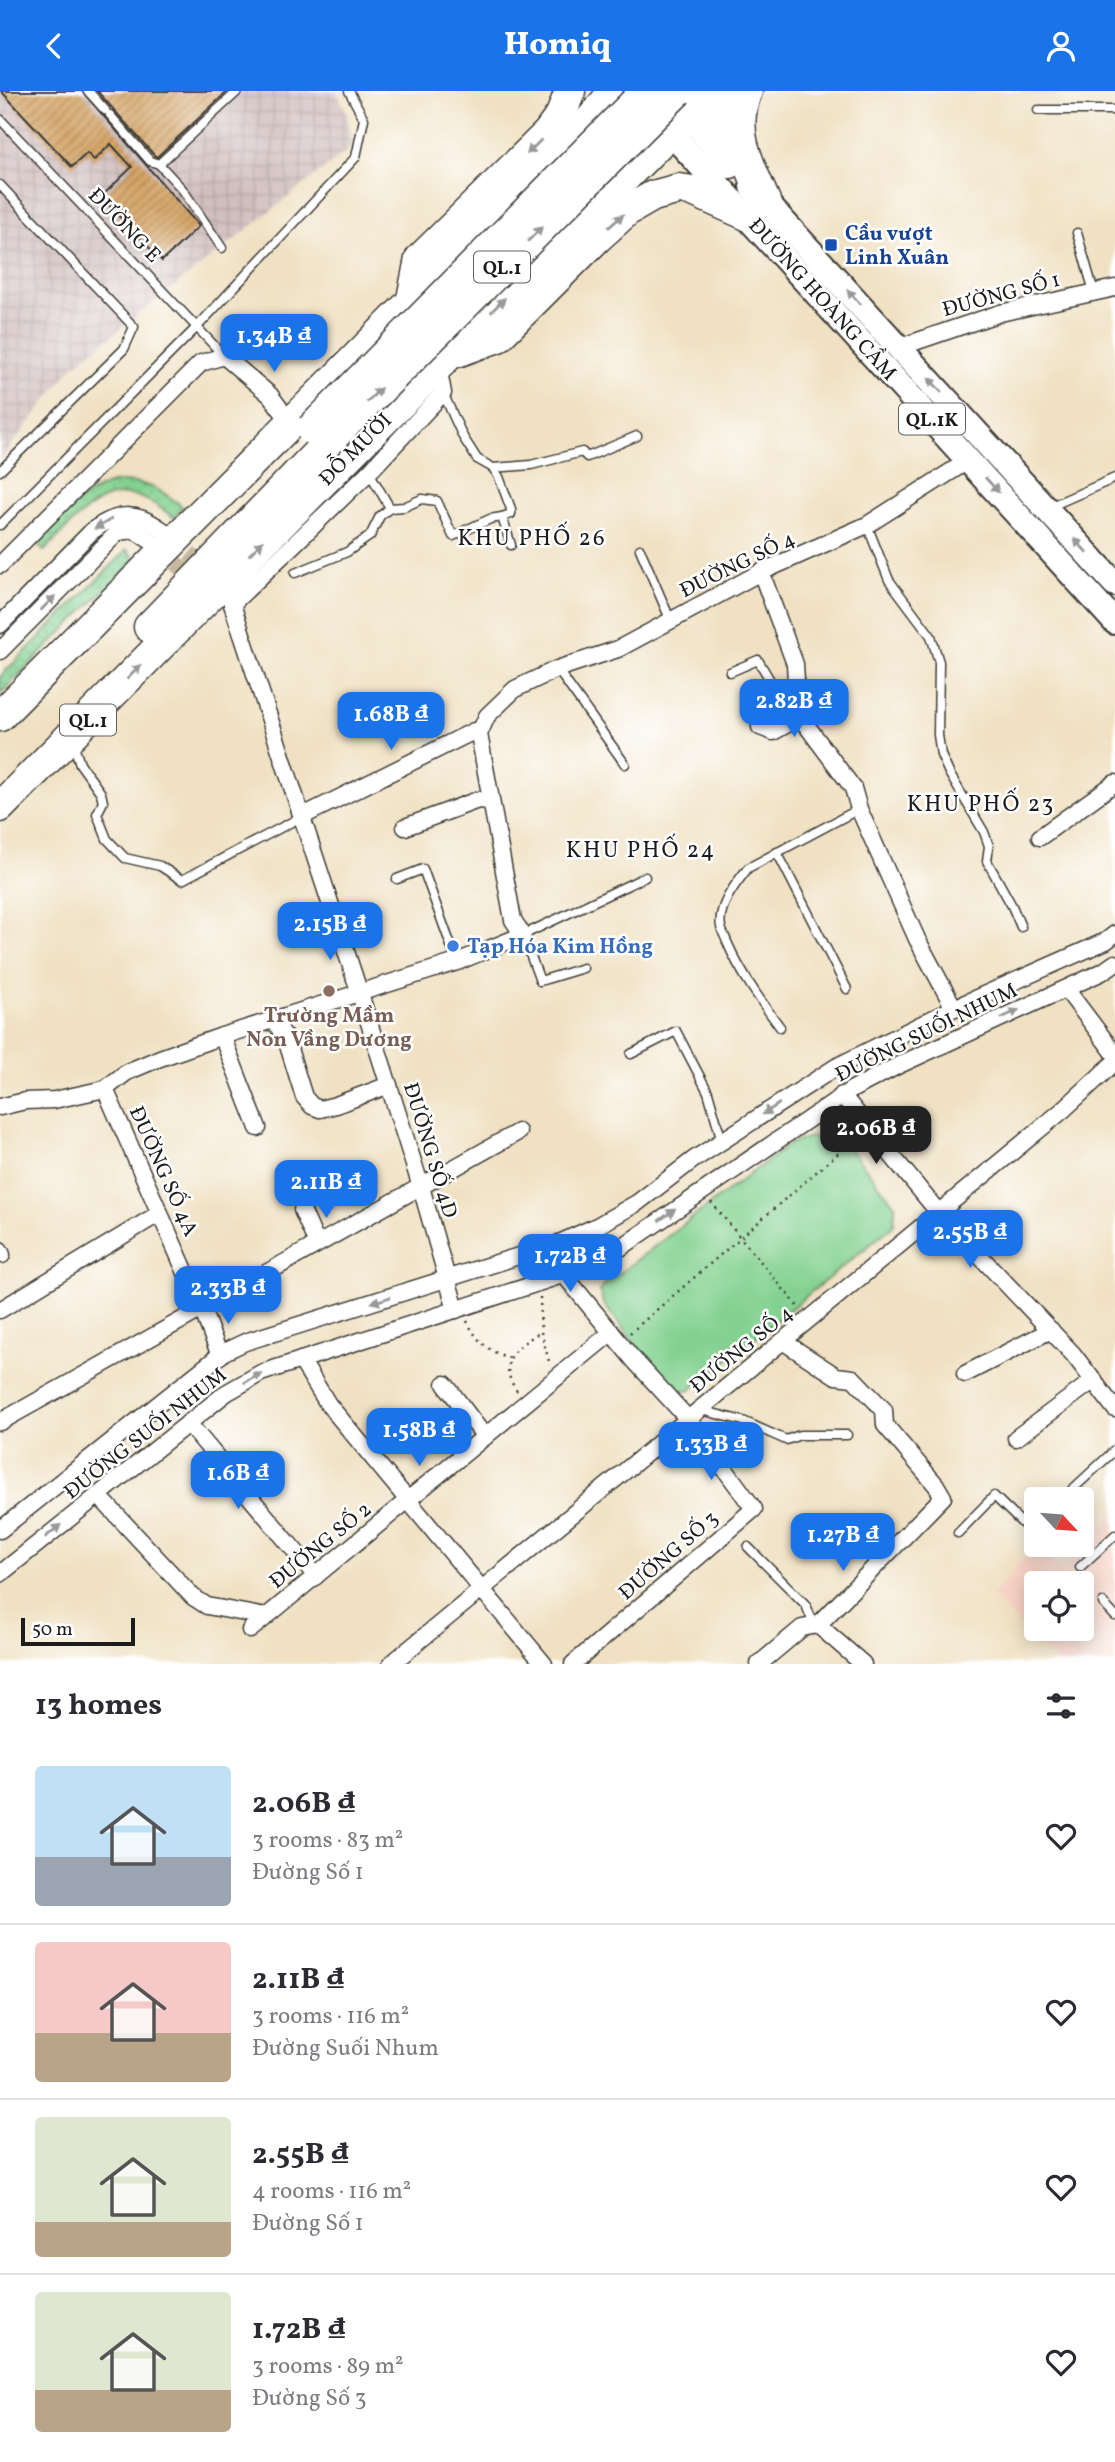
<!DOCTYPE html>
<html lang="en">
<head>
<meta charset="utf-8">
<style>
	body { margin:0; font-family:Vollkorn,serif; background:#f7f7f7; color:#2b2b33; height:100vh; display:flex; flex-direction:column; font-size:26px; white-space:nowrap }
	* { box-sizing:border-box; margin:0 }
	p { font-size:23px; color:#7c7c81 }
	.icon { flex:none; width:38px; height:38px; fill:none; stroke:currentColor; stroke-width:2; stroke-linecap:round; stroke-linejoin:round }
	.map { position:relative; height:1573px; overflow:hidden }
	.drawer { display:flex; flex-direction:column; background:#fff; flex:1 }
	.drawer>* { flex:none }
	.needle { width:46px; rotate:116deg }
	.controls { position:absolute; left:1024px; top:1396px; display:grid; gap:14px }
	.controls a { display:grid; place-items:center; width:70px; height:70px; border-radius:7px; background:#fff; box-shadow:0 4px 18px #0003; font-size:35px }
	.scale { position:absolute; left:21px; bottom:18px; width:114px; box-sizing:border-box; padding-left:7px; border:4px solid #1c1c1c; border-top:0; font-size:19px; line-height:24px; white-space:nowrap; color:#1c1c1c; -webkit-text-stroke:5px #fff; paint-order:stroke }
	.price { position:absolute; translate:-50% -60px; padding:0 16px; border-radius:14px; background:#1a73e8; color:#fff; font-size:23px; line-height:46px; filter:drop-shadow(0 2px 4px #0008) }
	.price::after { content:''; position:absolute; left:50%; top:42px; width:21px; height:16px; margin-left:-10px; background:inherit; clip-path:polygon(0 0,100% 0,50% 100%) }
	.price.selected { background:#222; color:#fff }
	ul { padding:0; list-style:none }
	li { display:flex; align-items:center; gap:21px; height:175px; padding:0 35px }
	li+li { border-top:2px solid #e1e1e2 }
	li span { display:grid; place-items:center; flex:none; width:196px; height:140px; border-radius:7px; color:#555 }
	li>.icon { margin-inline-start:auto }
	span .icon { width:84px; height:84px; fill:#fffc; stroke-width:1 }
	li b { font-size:30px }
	h2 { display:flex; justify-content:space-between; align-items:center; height:84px; padding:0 35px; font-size:30px }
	header { display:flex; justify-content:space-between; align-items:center; height:91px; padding:0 35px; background:#1a73e8; color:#fff; font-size:32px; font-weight:800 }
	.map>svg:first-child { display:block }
	.built { fill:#f6d2c4; fill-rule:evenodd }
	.industrial { fill:url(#industrial-grid) }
	.grass { fill:url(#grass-dots); stroke:#507656; stroke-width:2 }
	.park { fill:#83d190; stroke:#507656; stroke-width:2 }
	.building { fill:url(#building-hatch) }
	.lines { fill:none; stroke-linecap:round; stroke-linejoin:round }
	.street-tunnel { stroke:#c6baa2; stroke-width:16; stroke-dasharray:16 8; stroke-linecap:butt }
	.lane-casing { stroke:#3c3a35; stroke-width:11 }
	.street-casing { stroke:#3c3a35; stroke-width:19 }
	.primary-casing { stroke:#3c3a35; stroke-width:28 }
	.highway-casing { stroke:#3c3a35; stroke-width:33 }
	.path { stroke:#3c3a35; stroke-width:2.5; stroke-dasharray:2 5; stroke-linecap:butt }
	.lane { stroke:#fff; stroke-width:8 }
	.street { stroke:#fff; stroke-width:16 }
	.primary { stroke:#fff; stroke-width:24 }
	.highway { stroke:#fff; stroke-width:30 }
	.highway-bridge-casing { stroke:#3c3a35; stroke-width:33; stroke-linecap:butt }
	.highway-bridge { stroke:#fff; stroke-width:30 }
	.oneway { fill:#999 }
	.transit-dot { fill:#1a4fb4; stroke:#fff; stroke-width:2.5 }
	.shop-dot { fill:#3f7fe0; stroke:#fff; stroke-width:2.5 }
	.education-dot { fill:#8d6e63; stroke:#fff; stroke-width:2.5 }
	.labels { text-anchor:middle; stroke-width:5; stroke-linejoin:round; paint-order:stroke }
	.shield { fill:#fff; stroke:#606060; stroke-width:2 }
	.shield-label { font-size:19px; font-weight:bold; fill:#1c1c1c }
	.street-label { font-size:21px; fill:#1c1c1c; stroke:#fff }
	.transit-label { font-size:21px; font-weight:bold; fill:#164399; stroke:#fff; text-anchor:start }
	.shop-label { font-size:21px; font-weight:bold; fill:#366cbe; stroke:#fff; text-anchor:start }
	.education-label { font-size:21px; font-weight:bold; fill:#785e54; stroke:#fff }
	.neighbourhood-label { font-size:23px; letter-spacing:2px; fill:#1c1c1c; stroke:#fff }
</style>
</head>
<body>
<header><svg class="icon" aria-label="back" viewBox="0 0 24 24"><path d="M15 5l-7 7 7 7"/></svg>Homiq<svg class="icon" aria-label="person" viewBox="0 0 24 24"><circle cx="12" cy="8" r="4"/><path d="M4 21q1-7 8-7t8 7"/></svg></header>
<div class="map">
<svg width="1115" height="1573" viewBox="0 0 1115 1573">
	<defs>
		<pattern id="industrial-grid" width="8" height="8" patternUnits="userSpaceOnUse" patternTransform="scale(1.75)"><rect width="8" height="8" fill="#d1bfbe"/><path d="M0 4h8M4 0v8" fill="none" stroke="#b3a4a3"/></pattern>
		<pattern id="grass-dots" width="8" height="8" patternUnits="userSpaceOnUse" patternTransform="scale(1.75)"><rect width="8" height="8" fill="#83d190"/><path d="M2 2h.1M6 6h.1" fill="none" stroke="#71b37c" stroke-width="1.8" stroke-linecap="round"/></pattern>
		<pattern id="building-hatch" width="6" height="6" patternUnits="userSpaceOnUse" patternTransform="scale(1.75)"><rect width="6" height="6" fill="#d5a466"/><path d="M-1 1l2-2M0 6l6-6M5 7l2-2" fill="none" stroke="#ac8553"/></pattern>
	</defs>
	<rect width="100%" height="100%" fill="#fff"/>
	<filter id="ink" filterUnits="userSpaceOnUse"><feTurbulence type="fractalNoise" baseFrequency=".0143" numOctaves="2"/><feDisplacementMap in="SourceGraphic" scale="14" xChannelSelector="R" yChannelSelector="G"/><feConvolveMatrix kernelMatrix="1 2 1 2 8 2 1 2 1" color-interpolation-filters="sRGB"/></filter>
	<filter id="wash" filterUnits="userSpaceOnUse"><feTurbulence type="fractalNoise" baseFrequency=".00686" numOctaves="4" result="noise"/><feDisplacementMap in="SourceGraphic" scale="28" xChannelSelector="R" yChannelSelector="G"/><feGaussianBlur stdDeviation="1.57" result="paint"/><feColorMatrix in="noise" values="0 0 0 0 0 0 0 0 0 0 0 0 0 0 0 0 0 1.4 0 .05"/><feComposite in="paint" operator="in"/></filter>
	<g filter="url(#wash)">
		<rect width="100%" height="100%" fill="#f0e1c3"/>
		<!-- built -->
		<path class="built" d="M1112,1428L1115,1431V1573H1058L991,1505L1036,1453L1061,1477ZM1036,1493H1082V1538H1036Z"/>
		<!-- industrial -->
		<path class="industrial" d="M0,0H336L347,23L352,56L74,274L0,369Z"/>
		<!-- grass -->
		<g class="grass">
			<path d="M116,391C148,391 159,397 183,416L174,427C115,377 87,417 44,460L36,452C61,428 81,400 116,391Z"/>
			<path d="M127,459L136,468L0,603V586Z"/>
		</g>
		<!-- park -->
		<path class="park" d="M830,1045L843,1049L895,1114L894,1134L689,1300L671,1299L603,1212L600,1200L604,1194L791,1052L810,1046Z"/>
		<g id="blocks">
			<!-- building -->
			<g class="building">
				<path d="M1,0H82L199,135L162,170L101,106L132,76L111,53L94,69L87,62L72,76Z"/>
				<path d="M97,0H228L157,66L154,64Z"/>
			</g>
		</g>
	</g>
	<g filter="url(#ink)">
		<use href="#blocks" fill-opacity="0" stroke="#3c3a35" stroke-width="2"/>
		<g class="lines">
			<!-- street-tunnel -->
			<g class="street-tunnel">
				<path d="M171,447L210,480"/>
				<path d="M158,456L199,493"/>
			</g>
			<!-- lane casing -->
			<g class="lane-casing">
				<g id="lane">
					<path d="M88,0L105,19"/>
					<path d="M1038,19H1115"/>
					<path d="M110,24L150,70L159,73L238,0"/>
					<path d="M0,28L224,265"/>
					<path d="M159,73L183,99L222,157"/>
					<path d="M0,94L134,236L124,258L0,380"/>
					<path d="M1077,142L1094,201"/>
					<path d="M443,302L463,346L477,368L493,377L499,386L511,418V423L502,426L511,454"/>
					<path d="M493,377L531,374L582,361L587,366L637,345"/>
					<path d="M369,381L390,417"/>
					<path d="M1049,416L1115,387"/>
					<path d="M0,434L198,235L356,66L364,28L349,0"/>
					<path d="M867,434L889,489L931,545L939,571L938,644L941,664L949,682L984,741L989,755L987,770L1012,815L1021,836"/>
					<path d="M640,458L670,528"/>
					<path d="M295,482L347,461L370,445L380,425L390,417L404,416L422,408L437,410L453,445L490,428L502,426"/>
					<path d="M557,578L625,673"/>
					<path d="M730,581L758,569L777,601L796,621"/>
					<path d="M73,652L80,673L101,702L103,711L97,723L107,748L125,767L160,775L182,789L301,726"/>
					<path d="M777,761L847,898"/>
					<path d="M397,788L423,778L457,871"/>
					<path d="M583,877L540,890L523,844L645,786"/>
					<path d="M780,936C760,909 741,883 727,851C726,847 722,841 721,836C717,816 736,792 748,777L859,718"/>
					<path d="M631,963L676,940L708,1001L722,1050"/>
					<path d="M701,1319L743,1330L786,1349L800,1344H847"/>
					<path d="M1061,1409L1115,1359"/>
					<path d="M958,1442L994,1405L1025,1435L1036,1430"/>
					<path d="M748,1456L806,1514L814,1534"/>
					<path d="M1080,1476L1115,1444"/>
					<path d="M1103,1512L1115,1525"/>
				</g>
			</g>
			<!-- street casing -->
			<g class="street-casing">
				<g id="street">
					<path d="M900,256L1000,222L1115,197"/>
					<path d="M0,474L201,272L224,265L270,304L291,332"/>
					<path d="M761,481L795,573L798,623L853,697L859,718L917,848L954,917"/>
					<path d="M230,498L232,513L360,903L421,1096L456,1219"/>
					<path d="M232,513L369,381L443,302L438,275"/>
					<path d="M0,534L92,440C119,420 138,420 165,441"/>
					<path d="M0,560L118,441L134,439L151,450"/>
					<path d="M760,636L773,641L800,626"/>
					<path d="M301,726L474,640L479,643"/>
					<path d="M405,736L478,709L491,710"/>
					<path d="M1040,746L1115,692"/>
					<path d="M1066,898L1115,963"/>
					<path d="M274,929L286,948L304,1006L312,1015L320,1018L336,1014L389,994"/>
					<path d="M222,945L258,1037"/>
					<path d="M105,998L202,1218L220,1265"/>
					<path d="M842,1004L939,1122L1073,1263L1115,1318"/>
					<path d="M0,1016L25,1010L54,1009L105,998L127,981L160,967L222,945L457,871L523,844L513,829L479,643L487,625L515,598L557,578L618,558L761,481L867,434L969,369"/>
					<path d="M302,1119L317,1153"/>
					<path d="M0,1159L2,1164"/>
					<path d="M565,1185L633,1268L689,1329L754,1418L573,1573"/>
					<path d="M0,1219L160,1122"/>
					<path d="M301,1269L328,1313L544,1573"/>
					<path d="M965,1283L1051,1239"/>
					<path d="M445,1293L485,1346"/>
					<path d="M0,1331L518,1041"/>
					<path d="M188,1332L316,1485"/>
					<path d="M1016,1347L1094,1289"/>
					<path d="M98,1404L193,1506L207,1515L266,1526"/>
					<path d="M0,1439L224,1261L245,1251L557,1153L597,1135L637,1112L693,1069L836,976L954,917L1106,850L1115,843"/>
					<path d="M0,1483L226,1302L261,1282L584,1177L613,1162L851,999L899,974L1102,881L1115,872"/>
					<path d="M818,1534L863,1573"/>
					<path d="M250,1539L612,1241"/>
					<path d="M391,1573L1063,1019L1115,971"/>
					<path d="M759,1573L802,1537L818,1534L943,1406L936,1394L885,1334L884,1319L853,1287L836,1285L784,1251"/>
				</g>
			</g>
			<!-- primary casing -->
			<g class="primary-casing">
				<g id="primary">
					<path d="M687,24L727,69"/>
					<path d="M670,41L1115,531"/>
					<path d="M752,96L1115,493"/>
				</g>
			</g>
			<!-- highway casing -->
			<g class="highway-casing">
				<g id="highway">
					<path d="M721,0C716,32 718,43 730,72"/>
					<path d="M747,0C730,40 749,73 765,110"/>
					<path d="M412,208L420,168L548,42L561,24L570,0"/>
					<path d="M457,261L498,246L597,147L627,120L653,105L679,98L693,100L749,125"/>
					<path d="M149,536L326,353"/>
					<path d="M0,625L583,38L614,0"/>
					<path d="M0,716L711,0"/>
				</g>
			</g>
			<!-- path -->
			<g class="path">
				<path d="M711,1111L799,1217"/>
				<path d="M540,1206L541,1241L550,1274"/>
				<path d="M467,1230C477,1250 487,1260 510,1267"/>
				<path d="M630,1242L858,1045"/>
				<path d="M517,1300C496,1271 516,1255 541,1241"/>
			</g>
			<!-- lane -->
			<use href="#lane" class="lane"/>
			<!-- street -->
			<use href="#street" class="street"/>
			<!-- primary -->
			<use href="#primary" class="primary"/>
			<!-- highway -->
			<use href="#highway" class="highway"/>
			<!-- highway-bridge casing -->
			<g class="highway-bridge-casing">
				<g id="highway-bridge">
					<path d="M311,338L646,0"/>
					<path d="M326,353L678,0"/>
				</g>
			</g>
			<!-- highway-bridge -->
			<use href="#highway-bridge" class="highway-bridge"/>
		</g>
		<!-- one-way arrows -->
		<defs><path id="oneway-solid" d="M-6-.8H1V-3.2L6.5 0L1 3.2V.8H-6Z" transform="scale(1.75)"/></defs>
		<g class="oneway">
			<use href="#oneway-solid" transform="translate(534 56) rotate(135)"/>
			<use href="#oneway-solid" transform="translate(616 130) rotate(-41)"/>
			<use href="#oneway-solid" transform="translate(535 143) rotate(-45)"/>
			<use href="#oneway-solid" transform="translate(854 206) rotate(-133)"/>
			<use href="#oneway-solid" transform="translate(498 214) rotate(-45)"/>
			<use href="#oneway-solid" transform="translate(935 294) rotate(-132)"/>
			<use href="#oneway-solid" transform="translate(374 304) rotate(-45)"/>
			<use href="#oneway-solid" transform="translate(992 394) rotate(48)"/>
			<use href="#oneway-solid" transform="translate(103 433) rotate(150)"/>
			<use href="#oneway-solid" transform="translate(1081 455) rotate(-132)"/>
			<use href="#oneway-solid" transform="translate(256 457) rotate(-45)"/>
			<use href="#oneway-solid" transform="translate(48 512) rotate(-45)"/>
			<use href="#oneway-solid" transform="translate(134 581) rotate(-46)"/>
			<use href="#oneway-solid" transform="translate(1010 923) rotate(-25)"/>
			<use href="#oneway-solid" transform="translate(771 1018) rotate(147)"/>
			<use href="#oneway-solid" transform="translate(667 1124) rotate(-35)"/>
			<use href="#oneway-solid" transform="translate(381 1209) rotate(163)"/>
			<use href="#oneway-solid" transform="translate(253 1287) rotate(-29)"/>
			<use href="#oneway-solid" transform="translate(53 1440) rotate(-39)"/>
		</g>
	</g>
	<!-- markers -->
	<rect class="transit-dot" x="824" y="147" width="14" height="14" rx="3.5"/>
	<circle class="shop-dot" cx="453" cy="855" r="7"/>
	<circle class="education-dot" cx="329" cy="900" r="7"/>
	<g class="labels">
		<!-- shield labels -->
		<g class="shield">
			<rect x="474" y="160.5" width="56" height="31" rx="5"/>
			<rect x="899" y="312.5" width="66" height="31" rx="5"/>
			<rect x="60" y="613.5" width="56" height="31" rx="5"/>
		</g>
		<g class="shield-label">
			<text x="502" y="183">QL.1</text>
			<text x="932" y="335">QL.1K</text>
			<text x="88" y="636">QL.1</text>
		</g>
		<!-- street labels -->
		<g class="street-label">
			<text transform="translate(125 134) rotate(46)" y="7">ĐƯỜNG E</text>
			<text transform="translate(1001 203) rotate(-15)" y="7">ĐƯỜNG SỐ 1</text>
			<text transform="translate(823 208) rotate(48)" y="7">ĐƯỜNG HOÀNG CẦM</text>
			<text transform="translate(355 358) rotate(-45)" y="7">ĐỖ MƯỜI</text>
			<text transform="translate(737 473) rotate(-26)" y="7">ĐƯỜNG SỐ 4</text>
			<text transform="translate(926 941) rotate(-26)" y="7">ĐƯỜNG SUỐI NHUM</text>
			<text transform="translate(431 1059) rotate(73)" y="7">ĐƯỜNG SỐ 4D</text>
			<text transform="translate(164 1080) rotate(66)" y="7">ĐƯỜNG SỐ 4A</text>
			<text transform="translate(741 1258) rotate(-39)" y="7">ĐƯỜNG SỐ 4</text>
			<text transform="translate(145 1342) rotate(-38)" y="7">ĐƯỜNG SUỐI NHUM</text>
			<text transform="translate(320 1454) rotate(-39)" y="7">ĐƯỜNG SỐ 2</text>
			<text transform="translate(668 1464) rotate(-41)" y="7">ĐƯỜNG SỐ 3</text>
		</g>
		<!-- transit labels -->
		<g class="transit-label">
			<text x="845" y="149">Cầu vượt<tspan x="845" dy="24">Linh Xuân</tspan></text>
		</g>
		<!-- shop labels -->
		<g class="shop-label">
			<text x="467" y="862">Tạp Hóa Kim Hồng</text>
		</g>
		<!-- education labels -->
		<g class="education-label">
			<text x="329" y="931">Trường Mầm<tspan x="329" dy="24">Non Vầng Dương</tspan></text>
		</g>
		<!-- neighbourhood labels -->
		<g class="neighbourhood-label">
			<text x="532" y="454">KHU PHỐ 26</text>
			<text x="981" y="720">KHU PHỐ 23</text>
			<text x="641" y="766">KHU PHỐ 24</text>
		</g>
	</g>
</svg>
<div class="controls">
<a><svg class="needle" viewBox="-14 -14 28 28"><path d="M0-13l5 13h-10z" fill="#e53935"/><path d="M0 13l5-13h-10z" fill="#7c7c81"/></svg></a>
<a><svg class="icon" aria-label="locate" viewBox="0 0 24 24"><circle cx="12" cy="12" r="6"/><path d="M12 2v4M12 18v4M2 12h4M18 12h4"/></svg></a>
</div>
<div class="scale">50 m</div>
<b class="price" style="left:274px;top:283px">1.34B ₫</b>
<b class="price" style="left:794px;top:648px">2.82B ₫</b>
<b class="price" style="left:391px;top:661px">1.68B ₫</b>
<b class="price" style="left:330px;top:871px">2.15B ₫</b>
<b class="price selected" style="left:876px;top:1075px">2.06B ₫</b>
<b class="price" style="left:326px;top:1129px">2.11B ₫</b>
<b class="price" style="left:970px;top:1179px">2.55B ₫</b>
<b class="price" style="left:570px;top:1203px">1.72B ₫</b>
<b class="price" style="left:228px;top:1235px">2.33B ₫</b>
<b class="price" style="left:419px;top:1377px">1.58B ₫</b>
<b class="price" style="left:711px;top:1391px">1.33B ₫</b>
<b class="price" style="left:238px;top:1420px">1.6B ₫</b>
<b class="price" style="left:843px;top:1482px">1.27B ₫</b>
</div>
<section class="drawer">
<h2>13 homes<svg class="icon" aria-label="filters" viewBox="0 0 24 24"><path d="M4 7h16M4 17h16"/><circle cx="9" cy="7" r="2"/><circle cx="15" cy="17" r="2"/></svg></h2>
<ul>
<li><span style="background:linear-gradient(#bfe0f5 65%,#9aa5b1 0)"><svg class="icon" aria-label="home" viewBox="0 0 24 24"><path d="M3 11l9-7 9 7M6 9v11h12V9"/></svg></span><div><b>2.06B ₫</b><p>3 rooms · 83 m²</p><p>Đường Số 1</p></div><svg class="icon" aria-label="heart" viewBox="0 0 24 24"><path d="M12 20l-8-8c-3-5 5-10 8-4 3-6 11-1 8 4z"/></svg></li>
<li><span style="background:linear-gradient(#f6c9c9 65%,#b9a48a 0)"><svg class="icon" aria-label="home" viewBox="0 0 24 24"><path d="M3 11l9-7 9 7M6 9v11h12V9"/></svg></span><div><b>2.11B ₫</b><p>3 rooms · 116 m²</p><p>Đường Suối Nhum</p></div><svg class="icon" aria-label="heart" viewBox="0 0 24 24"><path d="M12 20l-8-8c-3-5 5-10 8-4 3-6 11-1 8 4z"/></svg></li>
<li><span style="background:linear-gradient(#dfe7d0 75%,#b9a48a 0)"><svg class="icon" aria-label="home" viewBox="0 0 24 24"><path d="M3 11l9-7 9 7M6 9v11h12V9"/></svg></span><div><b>2.55B ₫</b><p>4 rooms · 116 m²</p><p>Đường Số 1</p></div><svg class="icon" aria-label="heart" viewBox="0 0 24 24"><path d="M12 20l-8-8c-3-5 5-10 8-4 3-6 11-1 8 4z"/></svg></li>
<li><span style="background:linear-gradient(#dfe7d0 70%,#b9a48a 0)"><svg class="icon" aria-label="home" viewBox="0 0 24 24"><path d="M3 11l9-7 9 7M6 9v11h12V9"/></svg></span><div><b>1.72B ₫</b><p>3 rooms · 89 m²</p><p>Đường Số 3</p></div><svg class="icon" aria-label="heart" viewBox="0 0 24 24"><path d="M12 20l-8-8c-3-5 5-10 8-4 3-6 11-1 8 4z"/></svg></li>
</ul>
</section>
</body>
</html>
